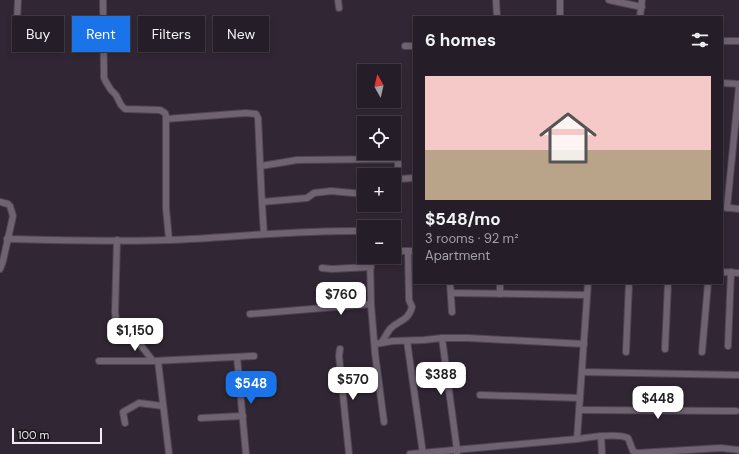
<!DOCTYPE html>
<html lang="en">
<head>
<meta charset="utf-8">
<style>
	body { margin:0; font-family:"DM Sans",sans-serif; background:#2d262f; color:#f1f3f6; height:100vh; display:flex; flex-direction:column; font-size:15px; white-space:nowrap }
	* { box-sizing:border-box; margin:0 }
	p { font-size:13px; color:#a3a2a7 }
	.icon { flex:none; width:22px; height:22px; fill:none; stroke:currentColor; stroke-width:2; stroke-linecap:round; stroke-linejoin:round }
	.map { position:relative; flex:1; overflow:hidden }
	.details { position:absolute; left:413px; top:16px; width:310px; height:268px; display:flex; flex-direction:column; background:#251d27; border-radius:0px; box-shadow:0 2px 6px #0003,0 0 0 1px #423b44 }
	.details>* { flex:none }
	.top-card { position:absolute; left:12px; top:16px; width:341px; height:36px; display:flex; gap:8px }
	.needle { width:26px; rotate:352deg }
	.controls { position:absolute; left:357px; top:64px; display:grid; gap:8px }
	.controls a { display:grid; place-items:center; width:44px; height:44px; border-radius:0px; background:#251d27; box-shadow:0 2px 6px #0003,0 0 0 1px #423b44; font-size:20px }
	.scale { position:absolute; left:12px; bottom:10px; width:90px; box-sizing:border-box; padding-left:4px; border:2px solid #f1ebf3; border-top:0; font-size:11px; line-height:14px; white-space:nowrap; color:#f1ebf3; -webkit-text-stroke:3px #161218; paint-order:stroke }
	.price { position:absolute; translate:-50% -34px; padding:0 9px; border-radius:8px; background:#fff; color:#222; font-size:13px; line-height:26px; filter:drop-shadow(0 1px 2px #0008) }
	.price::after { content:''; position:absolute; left:50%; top:24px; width:12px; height:9px; margin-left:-6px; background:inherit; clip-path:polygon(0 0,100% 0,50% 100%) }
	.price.active { background:#1a73e8; color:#fff }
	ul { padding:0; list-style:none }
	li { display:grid; align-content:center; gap:8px; height:212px; padding:0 12px }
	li+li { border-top:1px solid #423b44 }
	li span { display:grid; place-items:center; height:124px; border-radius:0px; color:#555 }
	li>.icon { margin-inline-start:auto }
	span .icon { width:72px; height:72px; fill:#fffc; stroke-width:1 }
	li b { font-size:17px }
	h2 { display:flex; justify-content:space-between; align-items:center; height:48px; padding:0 12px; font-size:17px }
	.chip { padding:0 14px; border-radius:0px; background:#251d27; box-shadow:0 2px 6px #0003,0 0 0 1px #423b44; font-size:14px; line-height:36px }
	.chip.active { background:#1a73e8; color:#fff }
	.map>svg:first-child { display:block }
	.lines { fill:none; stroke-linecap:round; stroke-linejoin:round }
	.minor-casing { stroke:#4d454f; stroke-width:8 }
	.minor { stroke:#6f6372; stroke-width:6 }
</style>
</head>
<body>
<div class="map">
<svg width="739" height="454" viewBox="0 0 739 454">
	<rect width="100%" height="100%" fill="#312734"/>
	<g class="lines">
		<!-- minor casing -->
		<g class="minor-casing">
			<g id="minor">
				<path d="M103,0L104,78L106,82L111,90L116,95L121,105L125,109L160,110L165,113L166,116V208L169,240"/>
				<path d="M338,0L339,8"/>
				<path d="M496,0L497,17"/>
				<path d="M560,0V17"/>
				<path d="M609,0L642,7"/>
				<path d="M640,17L642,0"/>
				<path d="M16,40L18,0"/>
				<path d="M722,41H739"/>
				<path d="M405,46H414"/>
				<path d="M722,83L739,84"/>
				<path d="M166,119L246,113L256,114L258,118C260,157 261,195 264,234"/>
				<path d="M261,166L297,160L396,159L398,160V207"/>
				<path d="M399,179L414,178"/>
				<path d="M0,202L8,204L10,206L13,216L3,261L0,269"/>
				<path d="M262,202L307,198L314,193L331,191L364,194"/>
				<path d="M722,207L739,209"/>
				<path d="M727,208L739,86"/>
				<path d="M394,230L397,250L399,251H414"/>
				<path d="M7,239C62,240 116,242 171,240C235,237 299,230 364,231"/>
				<path d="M117,240L115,313L118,333L132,334L153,361L254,356"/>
				<path d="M322,268L332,269L371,267"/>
				<path d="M722,272L739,273"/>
				<path d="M450,283L452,312"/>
				<path d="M500,283V294"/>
				<path d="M451,293L587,295"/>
				<path d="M371,304L375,353L384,422"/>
				<path d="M250,314L371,304L370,257"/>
				<path d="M442,338L457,450V454"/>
				<path d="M407,341L423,454"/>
				<path d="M381,343C384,339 387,333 390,329C398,320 408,322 412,307L409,300L408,251"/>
				<path d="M375,344L393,341L424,340L442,338H468L584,344"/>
				<path d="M728,346L731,272"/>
				<path d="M340,349L339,356L349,454"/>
				<path d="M665,349L668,283"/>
				<path d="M626,352L629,283"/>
				<path d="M702,352L708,283"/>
				<path d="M237,357L246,454"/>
				<path d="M99,361H153"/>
				<path d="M158,361L169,454"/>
				<path d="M582,372L739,375"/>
				<path d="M480,395L580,398"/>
				<path d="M579,410L736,411"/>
				<path d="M201,418L243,416"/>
				<path d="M125,423L123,412L139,403L163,406"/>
				<path d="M601,436L602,454"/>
				<path d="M577,439C590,437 618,433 628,438L633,451L637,453L721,448L739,450"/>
				<path d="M410,454L577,439L588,283"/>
			</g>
		</g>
		<!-- minor -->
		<use href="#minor" class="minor"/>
	</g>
</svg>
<div class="controls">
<a><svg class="needle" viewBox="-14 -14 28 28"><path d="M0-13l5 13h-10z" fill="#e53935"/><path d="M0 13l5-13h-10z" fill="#a3a2a7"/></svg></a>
<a><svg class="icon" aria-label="locate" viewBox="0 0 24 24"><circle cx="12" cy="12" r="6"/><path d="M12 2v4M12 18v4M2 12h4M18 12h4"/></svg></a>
<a>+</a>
<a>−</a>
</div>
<div class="scale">100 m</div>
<b class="price" style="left:341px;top:316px">$760</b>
<b class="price" style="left:135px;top:352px">$1,150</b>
<b class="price" style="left:441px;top:396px">$388</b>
<b class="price" style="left:353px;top:401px">$570</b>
<b class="price active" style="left:251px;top:405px">$548</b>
<b class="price" style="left:658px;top:420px">$448</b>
<div class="top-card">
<a class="chip">Buy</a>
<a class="chip active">Rent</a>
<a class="chip">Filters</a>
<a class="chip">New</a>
</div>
<section class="details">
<h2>6 homes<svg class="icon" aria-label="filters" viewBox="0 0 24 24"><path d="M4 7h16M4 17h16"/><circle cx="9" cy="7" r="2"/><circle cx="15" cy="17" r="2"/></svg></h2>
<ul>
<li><span style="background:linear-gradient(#f6c9c9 60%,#b9a48a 0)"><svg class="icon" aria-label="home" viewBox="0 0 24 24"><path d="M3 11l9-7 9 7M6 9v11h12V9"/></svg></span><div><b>$548/mo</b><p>3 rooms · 92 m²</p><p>Apartment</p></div></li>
</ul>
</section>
</div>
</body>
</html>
